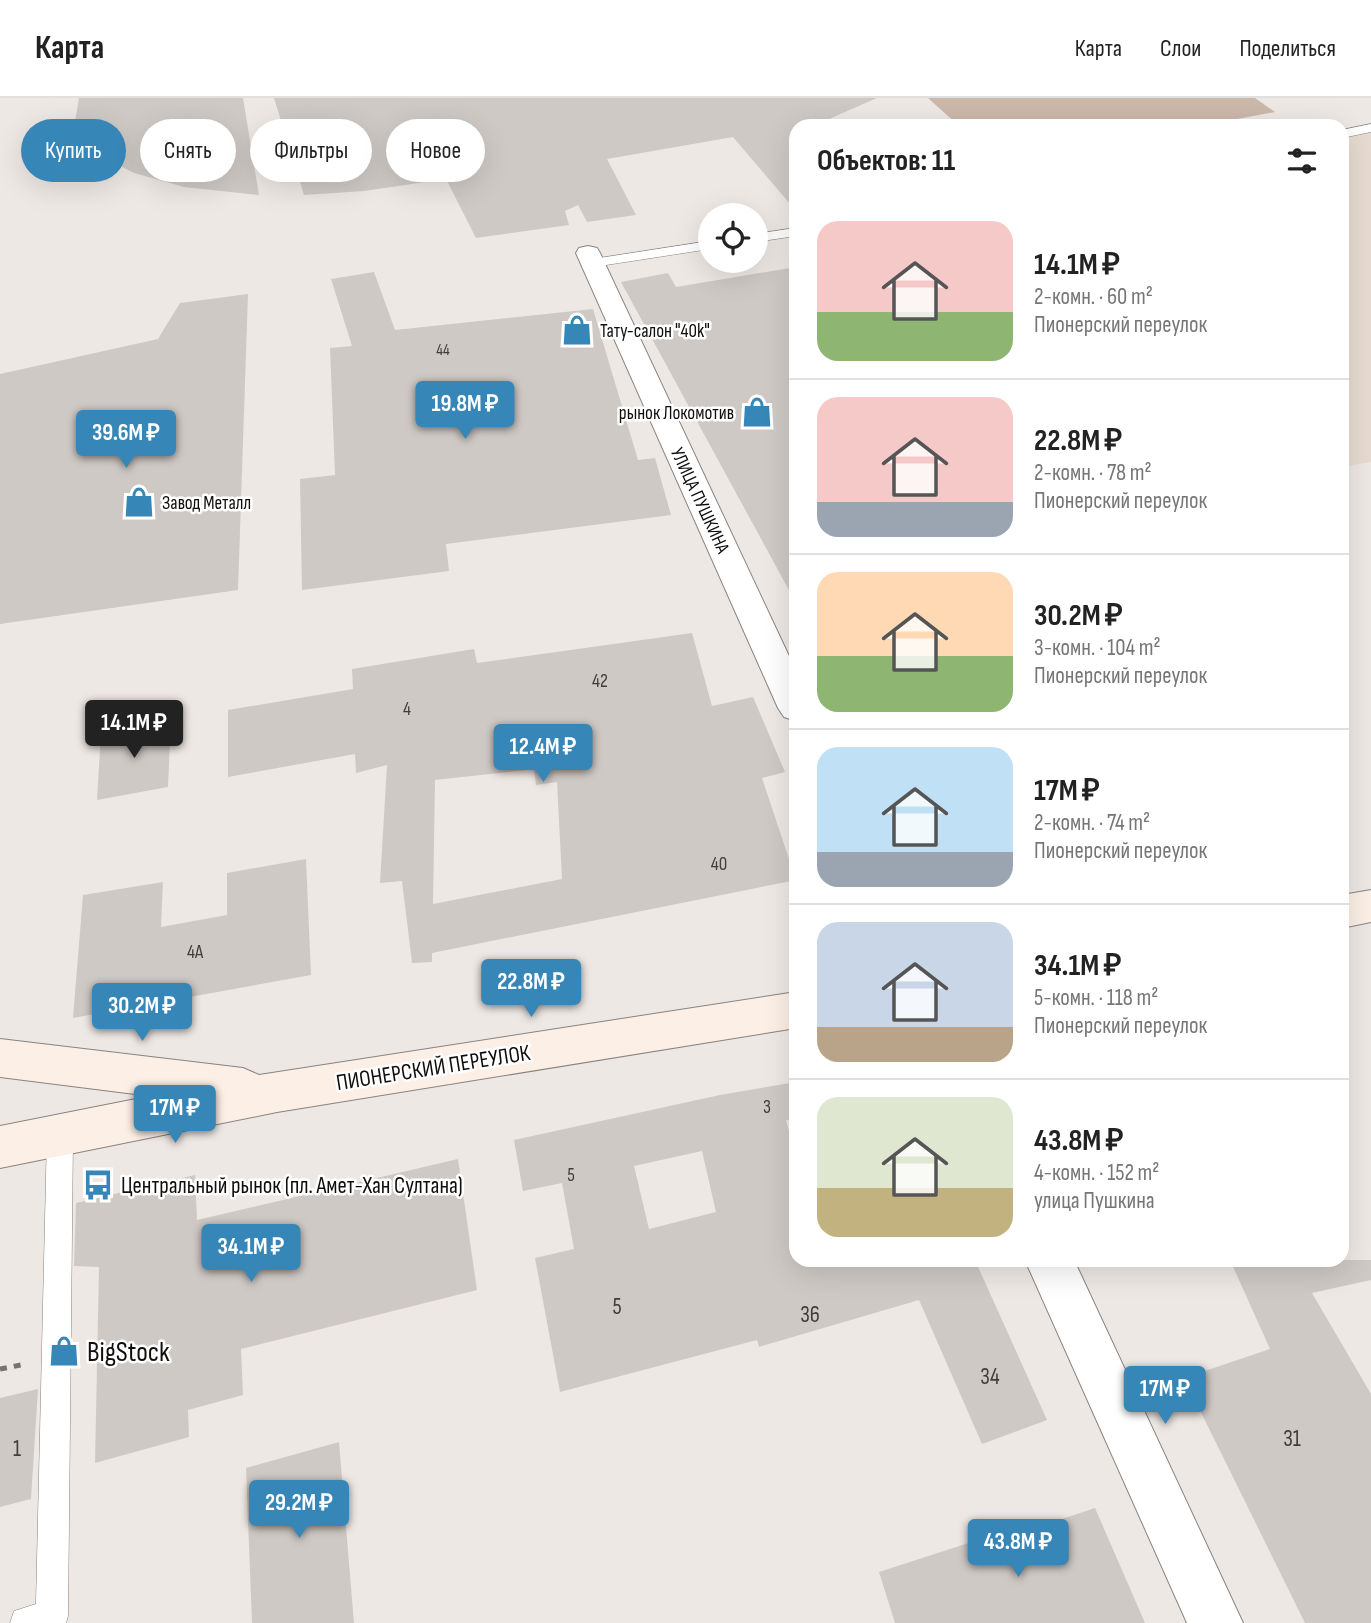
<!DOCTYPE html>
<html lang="ru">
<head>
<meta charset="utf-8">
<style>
	body { margin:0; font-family:"Sofia Sans Condensed",sans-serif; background:#f2f2f2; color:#222; height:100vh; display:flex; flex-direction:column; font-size:26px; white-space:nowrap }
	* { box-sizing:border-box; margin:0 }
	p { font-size:23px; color:#767676 }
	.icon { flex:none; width:38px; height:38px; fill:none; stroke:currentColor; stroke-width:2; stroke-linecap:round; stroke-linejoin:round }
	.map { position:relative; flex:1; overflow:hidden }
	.drawer { position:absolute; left:789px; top:21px; width:560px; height:1148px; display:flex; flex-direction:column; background:#fff; border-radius:21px; box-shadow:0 7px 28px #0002 }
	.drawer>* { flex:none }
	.banner { position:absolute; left:21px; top:21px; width:663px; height:63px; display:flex; gap:14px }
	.controls { position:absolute; left:698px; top:105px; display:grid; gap:14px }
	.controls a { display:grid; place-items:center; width:70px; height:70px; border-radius:50%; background:#fff; box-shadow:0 7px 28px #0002; font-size:35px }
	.price { position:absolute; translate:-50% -60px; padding:0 16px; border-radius:7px; background:#3786b8; color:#fff; font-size:23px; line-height:46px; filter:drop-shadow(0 2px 4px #0008) }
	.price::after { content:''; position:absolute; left:50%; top:42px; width:21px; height:16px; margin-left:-10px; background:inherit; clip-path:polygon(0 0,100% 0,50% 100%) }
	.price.selected { background:#222; color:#fff }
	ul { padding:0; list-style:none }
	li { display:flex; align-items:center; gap:21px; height:175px; padding:0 28px }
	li+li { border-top:2px solid #e0e0e0 }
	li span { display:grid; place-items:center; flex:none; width:196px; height:140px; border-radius:21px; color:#555 }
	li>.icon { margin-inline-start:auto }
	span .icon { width:84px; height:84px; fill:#fffc; stroke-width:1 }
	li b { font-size:30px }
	h2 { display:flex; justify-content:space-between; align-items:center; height:84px; padding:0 28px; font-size:30px }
	.chip { padding:0 24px; border-radius:32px; background:#fff; box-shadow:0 7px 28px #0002; font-size:24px; line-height:63px }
	.chip.selected { background:#3786b8; color:#fff }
	header { display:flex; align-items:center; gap:42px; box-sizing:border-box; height:98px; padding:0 35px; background:#fff; border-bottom:2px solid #e0e0e0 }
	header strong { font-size:33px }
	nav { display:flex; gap:38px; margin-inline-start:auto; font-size:24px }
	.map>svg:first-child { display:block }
	.built { fill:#e7dbd1 }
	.green { fill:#cbb8aa }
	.building { fill:#cfc9c5; fill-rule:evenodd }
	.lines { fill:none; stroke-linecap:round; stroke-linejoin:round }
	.service-casing { stroke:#88837f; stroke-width:1 }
	.minor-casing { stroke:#88837f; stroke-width:2 }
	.secondary-casing { stroke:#88837f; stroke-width:2 }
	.path { stroke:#777370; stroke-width:5; stroke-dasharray:7 7; stroke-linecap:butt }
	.service { fill:#fff; fill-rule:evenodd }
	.minor { fill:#fff; fill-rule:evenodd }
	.secondary { fill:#fcefe5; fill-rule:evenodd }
	.labels { text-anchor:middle; stroke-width:5; stroke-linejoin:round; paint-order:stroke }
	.far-number-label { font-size:16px; fill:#403d3b }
	.far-poi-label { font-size:19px; fill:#100e0d; stroke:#fff; text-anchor:start }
	.far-street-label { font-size:19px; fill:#100e0d; stroke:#fff }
	.number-label { font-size:19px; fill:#403d3b }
	.street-label { font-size:23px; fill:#100e0d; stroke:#fff }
	.poi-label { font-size:23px; fill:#100e0d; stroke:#fff; text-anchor:start }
	.near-number-label { font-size:23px; fill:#403d3b }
	.near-poi-label { font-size:28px; fill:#100e0d; stroke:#fff; text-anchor:start }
</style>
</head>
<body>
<header>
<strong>Карта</strong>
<nav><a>Карта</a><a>Слои</a><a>Поделиться</a></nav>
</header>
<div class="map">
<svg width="1371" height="1525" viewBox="0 0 1371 1525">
	<rect width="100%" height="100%" fill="#eee8e4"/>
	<!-- built -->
	<path class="built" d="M1371,34V364L1342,369V40Z"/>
	<!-- green -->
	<path class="green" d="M928,0H1255L1275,14L1200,28H959Z"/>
	<!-- building -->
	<g class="building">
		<path d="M79,0H243L259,97L184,89L134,75L97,56L74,29Z"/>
		<path d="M274,0H877L813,28H796V113L733,39L607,61L636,117L587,124L578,107L565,113L569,127L476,140L446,81L364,93L304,97Z"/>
		<path d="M796,169V505L621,184L668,175L676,189Z"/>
		<path d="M374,174L395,232L593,211L638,362L655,360L671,417L446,446L449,473L302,492L300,381L335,377L330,250L352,248L331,181Z"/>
		<path d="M248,196L238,492L0,526V276L158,241L180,205Z"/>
		<path d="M692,535L712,608L753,599L785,674L762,680L796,782L432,855V864L412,865L402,783L380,785L387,667L356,675L355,656L228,679V612L353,591L352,571L474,551L477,565ZM534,671L536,687L557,684L562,781L433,806L435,682Z"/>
		<path d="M171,622L168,689L97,702L101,634Z"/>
		<path d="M306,761L311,877L73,920L83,797L163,784L161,829L227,817V775Z"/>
		<path d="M796,984V1021L786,1022L796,1060V1162H975L1047,1322L982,1346L919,1202L759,1249L757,1242L560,1294L535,1160L574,1151L562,1085L523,1093L514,1042L720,997ZM702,1053L716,1114L649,1131L634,1068Z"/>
		<path d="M458,1061L477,1192L241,1251L243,1297L188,1312L189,1339L95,1365L99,1169L74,1168L76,1105L195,1077L197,1122Z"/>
		<path d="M1230,1162H1371V1182L1312,1195L1371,1296V1525H1305L1184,1280L1270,1251Z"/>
		<path d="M38,1291L31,1401L0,1409V1300Z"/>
		<path d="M339,1344L354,1525H252L246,1370Z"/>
		<path d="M1095,1410L1145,1525H895L879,1474L1021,1428L1023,1434Z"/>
	</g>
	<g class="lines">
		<!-- service casing -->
		<g class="service-casing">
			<g id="service">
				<path d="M1371,26V34L1342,40V32Z"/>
				<path d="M796,130V138L756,144V136Z"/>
				<path d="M710,143V151L593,169L586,165L593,161Z"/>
				<path d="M60,1025L69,1028L73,1037L68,1518L66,1525H10L14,1513L36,1506L47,1037L51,1028Z"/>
			</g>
		</g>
		<!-- minor casing -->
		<g class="minor-casing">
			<g id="minor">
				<path d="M588,148L597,150L600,155L796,573V623L784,619L778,610L576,155L579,150Z"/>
				<path d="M1025,1162H1074L1243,1525H1187Z"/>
			</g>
		</g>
		<!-- secondary casing -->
		<g class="secondary-casing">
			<g id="secondary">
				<path d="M1371,792V824L1342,830V797Z"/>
				<path d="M796,894V930L277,1014L0,1070V1028L151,998L0,979V941L243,970L259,977Z"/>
			</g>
		</g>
		<!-- path -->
		<path class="path" d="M0,1271L21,1267"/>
		<!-- service -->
		<use href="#service" class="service"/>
		<!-- minor -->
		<use href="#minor" class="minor"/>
		<!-- secondary -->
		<use href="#secondary" class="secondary"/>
	</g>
	<!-- icons -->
	<defs>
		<g id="shop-bare" transform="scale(2.415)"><path d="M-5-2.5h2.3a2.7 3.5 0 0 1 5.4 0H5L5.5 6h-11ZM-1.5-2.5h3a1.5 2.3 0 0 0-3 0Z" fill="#3786b8" stroke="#fff" stroke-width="2.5" paint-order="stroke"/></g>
		<g id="bus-bare" transform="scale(2.415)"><path d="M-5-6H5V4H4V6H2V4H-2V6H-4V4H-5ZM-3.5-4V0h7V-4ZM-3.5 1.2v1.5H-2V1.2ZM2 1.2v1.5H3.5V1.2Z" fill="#3786b8" stroke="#fff" stroke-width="2.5" paint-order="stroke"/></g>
	</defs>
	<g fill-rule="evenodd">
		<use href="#shop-bare" x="577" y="232"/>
		<use href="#shop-bare" x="757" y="314"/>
		<use href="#shop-bare" x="139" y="404"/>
		<use href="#bus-bare" x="98" y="1087"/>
		<use href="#shop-bare" x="64" y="1253"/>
	</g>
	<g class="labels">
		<!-- far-number labels -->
		<g class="far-number-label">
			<text x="443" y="257">44</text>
		</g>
		<!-- far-poi labels -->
		<g class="far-poi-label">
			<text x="600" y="239">Тату-салон "40k"</text>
			<text x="734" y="321" text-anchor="end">рынок Локомотив</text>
			<text x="162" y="411">Завод Металл</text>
		</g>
		<!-- far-street labels -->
		<g class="far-street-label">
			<text transform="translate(701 402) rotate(65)" y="7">УЛИЦА ПУШКИНА</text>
		</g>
		<!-- number labels -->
		<g class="number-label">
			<text x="600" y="589">42</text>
			<text x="407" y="617">4</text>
			<text x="719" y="772">40</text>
			<text x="195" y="860">4А</text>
			<text x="767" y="1015">3</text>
			<text x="571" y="1083">5</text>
		</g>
		<!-- street labels -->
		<g class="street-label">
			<text transform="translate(433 969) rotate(-9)" y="8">ПИОНЕРСКИЙ ПЕРЕУЛОК</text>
		</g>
		<!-- poi labels -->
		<g class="poi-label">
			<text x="121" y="1095">Центральный рынок (пл. Амет-Хан Султана)</text>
		</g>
		<!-- near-number labels -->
		<g class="near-number-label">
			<text x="617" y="1216">5</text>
			<text x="810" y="1224">36</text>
			<text x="990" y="1286">34</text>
			<text x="1292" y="1348">31</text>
			<text x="17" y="1358">1</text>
		</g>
		<!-- near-poi labels -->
		<g class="near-poi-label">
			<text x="87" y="1263">BigStock</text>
		</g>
	</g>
</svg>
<div class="controls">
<a><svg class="icon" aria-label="locate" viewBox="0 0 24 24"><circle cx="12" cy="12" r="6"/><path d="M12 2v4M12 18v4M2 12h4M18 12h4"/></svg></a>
</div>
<b class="price" style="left:465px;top:343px">19.8M ₽</b>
<b class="price" style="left:126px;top:372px">39.6M ₽</b>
<b class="price selected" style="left:134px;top:662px">14.1M ₽</b>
<b class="price" style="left:543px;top:686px">12.4M ₽</b>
<b class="price" style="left:531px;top:921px">22.8M ₽</b>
<b class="price" style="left:142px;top:945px">30.2M ₽</b>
<b class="price" style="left:175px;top:1047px">17M ₽</b>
<b class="price" style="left:251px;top:1186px">34.1M ₽</b>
<b class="price" style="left:1165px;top:1328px">17M ₽</b>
<b class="price" style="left:299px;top:1442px">29.2M ₽</b>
<b class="price" style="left:1018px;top:1481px">43.8M ₽</b>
<div class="banner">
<a class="chip selected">Купить</a>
<a class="chip">Снять</a>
<a class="chip">Фильтры</a>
<a class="chip">Новое</a>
</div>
<section class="drawer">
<h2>Объектов: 11<svg class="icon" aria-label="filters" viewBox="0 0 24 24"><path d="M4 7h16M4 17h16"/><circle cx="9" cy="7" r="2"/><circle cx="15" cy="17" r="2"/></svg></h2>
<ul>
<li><span style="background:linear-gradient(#f6c9c9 65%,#8fb573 0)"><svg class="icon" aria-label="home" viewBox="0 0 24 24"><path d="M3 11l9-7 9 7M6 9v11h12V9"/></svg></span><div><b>14.1M ₽</b><p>2-комн. · 60 m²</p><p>Пионерский переулок</p></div></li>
<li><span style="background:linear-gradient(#f6c9c9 75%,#9aa5b1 0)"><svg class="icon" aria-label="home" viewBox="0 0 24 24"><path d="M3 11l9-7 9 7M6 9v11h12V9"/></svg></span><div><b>22.8M ₽</b><p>2-комн. · 78 m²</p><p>Пионерский переулок</p></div></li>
<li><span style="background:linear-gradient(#ffd9b3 60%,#8fb573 0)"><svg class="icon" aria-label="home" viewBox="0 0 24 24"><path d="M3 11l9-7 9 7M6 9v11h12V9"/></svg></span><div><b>30.2M ₽</b><p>3-комн. · 104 m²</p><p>Пионерский переулок</p></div></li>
<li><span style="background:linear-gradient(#bfe0f5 75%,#9aa5b1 0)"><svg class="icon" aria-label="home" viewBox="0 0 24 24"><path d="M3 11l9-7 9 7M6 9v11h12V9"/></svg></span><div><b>17M ₽</b><p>2-комн. · 74 m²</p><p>Пионерский переулок</p></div></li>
<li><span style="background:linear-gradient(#c9d6e8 75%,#b9a48a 0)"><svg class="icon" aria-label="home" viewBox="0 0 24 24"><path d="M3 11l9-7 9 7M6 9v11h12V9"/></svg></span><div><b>34.1M ₽</b><p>5-комн. · 118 m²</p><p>Пионерский переулок</p></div></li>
<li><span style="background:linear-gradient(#dfe7d0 65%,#c2b280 0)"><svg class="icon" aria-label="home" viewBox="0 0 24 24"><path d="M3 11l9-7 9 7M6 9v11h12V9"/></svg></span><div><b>43.8M ₽</b><p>4-комн. · 152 m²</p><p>улица Пушкина</p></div></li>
</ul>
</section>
</div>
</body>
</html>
